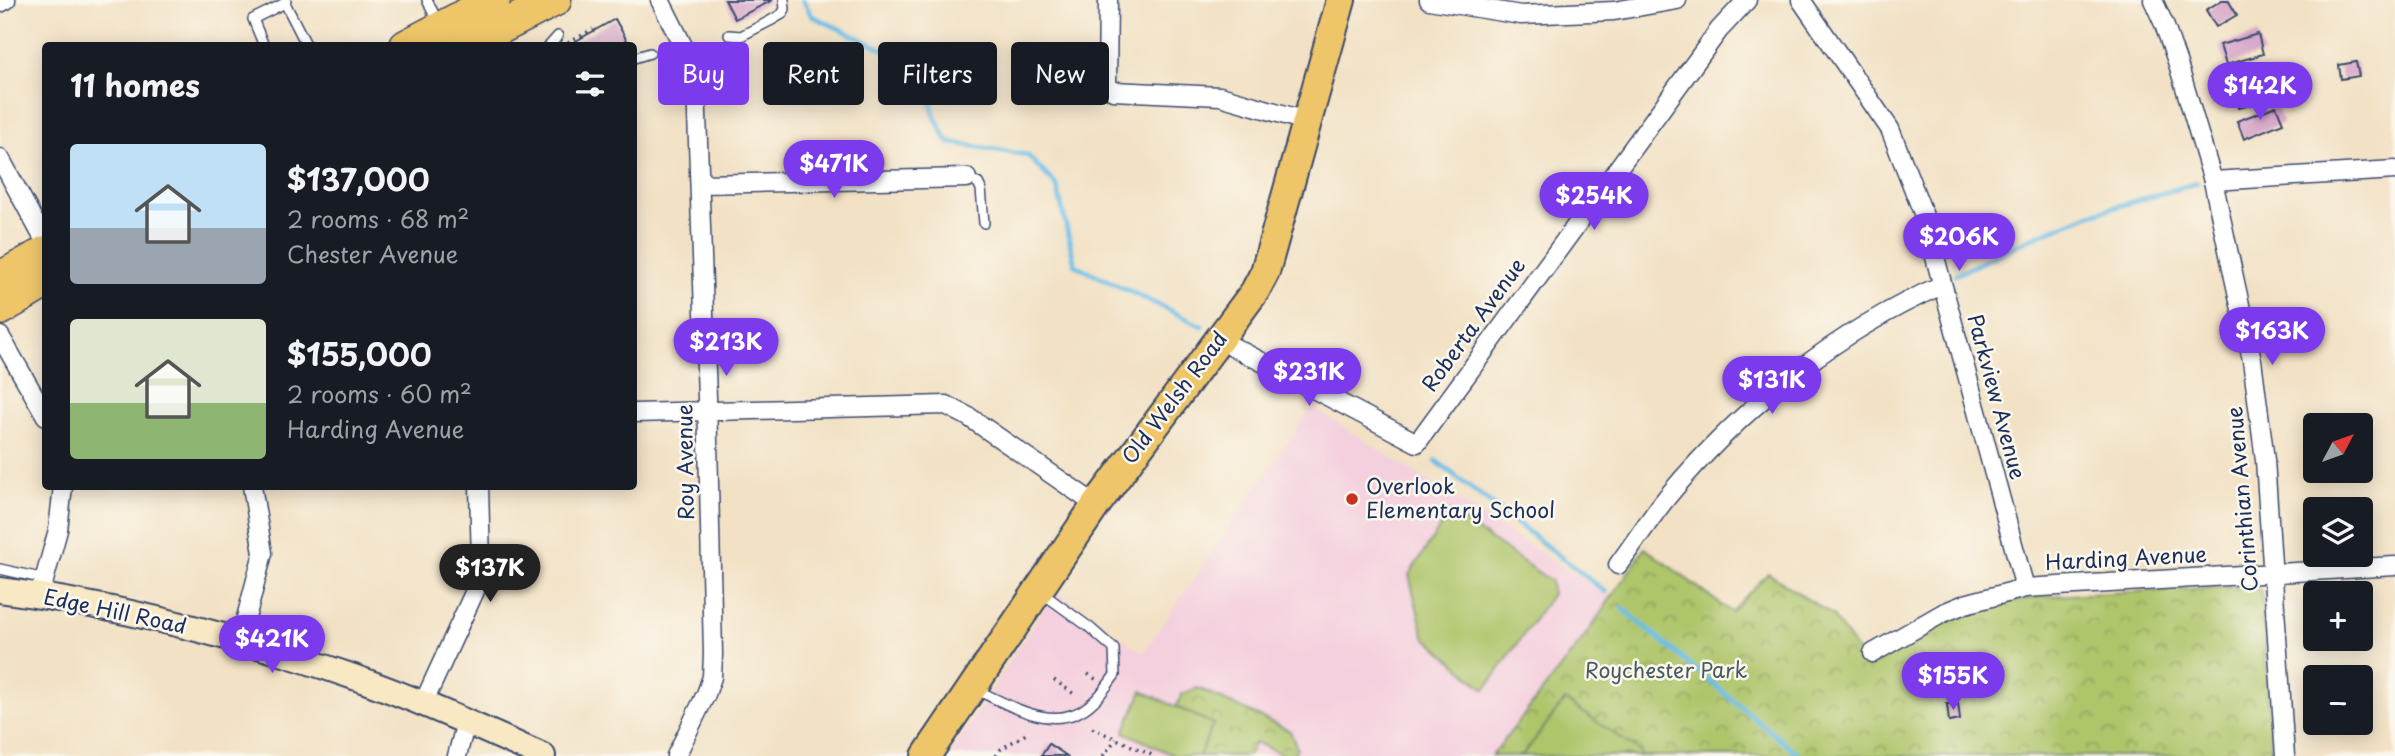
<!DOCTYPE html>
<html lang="en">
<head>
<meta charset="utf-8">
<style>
	body { margin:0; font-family:"Playpen Sans",sans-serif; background:#20242c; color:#f1f3f6; height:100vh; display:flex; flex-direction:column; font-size:26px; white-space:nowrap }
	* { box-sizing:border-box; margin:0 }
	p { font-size:23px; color:#9ea1a6 }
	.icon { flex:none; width:38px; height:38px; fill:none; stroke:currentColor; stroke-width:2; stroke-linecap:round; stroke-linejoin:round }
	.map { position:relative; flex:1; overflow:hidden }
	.sheet { position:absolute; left:42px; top:42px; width:595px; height:448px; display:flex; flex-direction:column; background:#171b24; border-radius:7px; box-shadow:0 4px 18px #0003 }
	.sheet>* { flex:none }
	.hud { position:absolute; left:658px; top:42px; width:665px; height:63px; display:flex; gap:14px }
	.needle { width:46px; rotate:49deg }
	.controls { position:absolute; left:2303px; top:413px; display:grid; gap:14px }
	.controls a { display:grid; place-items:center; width:70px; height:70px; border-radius:7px; background:#171b24; box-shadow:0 4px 18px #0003; font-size:35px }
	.price { position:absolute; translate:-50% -60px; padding:0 16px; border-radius:24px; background:#7c3aed; color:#fff; font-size:23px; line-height:46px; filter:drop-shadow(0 2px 4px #0008) }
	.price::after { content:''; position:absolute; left:50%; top:42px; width:21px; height:16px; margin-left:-10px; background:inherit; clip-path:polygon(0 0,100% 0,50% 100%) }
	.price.on { background:#222; color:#fff }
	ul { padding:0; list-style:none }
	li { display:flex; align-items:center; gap:21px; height:175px; padding:0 28px }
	li span { display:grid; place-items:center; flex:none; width:196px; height:140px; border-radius:7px; color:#555 }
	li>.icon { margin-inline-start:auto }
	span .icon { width:84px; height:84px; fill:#fffc; stroke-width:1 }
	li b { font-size:30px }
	h2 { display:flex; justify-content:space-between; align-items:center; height:84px; padding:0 28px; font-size:30px }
	.chip { padding:0 24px; border-radius:7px; background:#171b24; box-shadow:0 4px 18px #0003; font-size:24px; line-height:63px }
	.chip.on { background:#7c3aed; color:#fff }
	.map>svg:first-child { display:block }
	.built { fill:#f4cfde }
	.park { fill:url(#park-crowns); stroke:#647a64; stroke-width:2 }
	.garden { fill:#aec56a; stroke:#647a64; stroke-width:2 }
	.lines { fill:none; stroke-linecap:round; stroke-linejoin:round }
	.stream { stroke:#6abde6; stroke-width:5 }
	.building { fill:#d6a5c7 }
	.lane-casing { stroke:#3b4a6d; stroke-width:12 }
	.street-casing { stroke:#3b4a6d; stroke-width:21 }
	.secondary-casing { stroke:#3b4a6d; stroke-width:28 }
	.primary-casing { stroke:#3b4a6d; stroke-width:32 }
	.highway-casing { stroke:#3b4a6d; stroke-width:35 }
	.path { stroke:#3b4a6d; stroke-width:3.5; stroke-dasharray:2 5; stroke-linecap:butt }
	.lane { stroke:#fff; stroke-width:9 }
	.street { stroke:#fff; stroke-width:18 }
	.secondary { stroke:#f8e8c3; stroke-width:24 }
	.primary { stroke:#eec569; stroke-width:28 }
	.highway { stroke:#eec569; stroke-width:32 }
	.poi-dot { fill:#c8321e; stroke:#fbf7ec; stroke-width:2.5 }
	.labels { text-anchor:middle; stroke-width:5; stroke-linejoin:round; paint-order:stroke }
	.street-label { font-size:21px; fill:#1b2f5e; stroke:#fbf7ec }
	.poi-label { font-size:21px; fill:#1b2f5e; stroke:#fbf7ec; text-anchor:start }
	.park-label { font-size:21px; fill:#475c62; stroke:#fbf7ec }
</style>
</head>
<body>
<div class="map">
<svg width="2395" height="756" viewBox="0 0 2395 756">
	<defs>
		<pattern id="park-crowns" width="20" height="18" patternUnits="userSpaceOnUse" patternTransform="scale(1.75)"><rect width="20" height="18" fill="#aec56a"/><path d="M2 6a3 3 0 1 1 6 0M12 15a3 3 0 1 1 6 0" fill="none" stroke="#8da05a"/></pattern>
	</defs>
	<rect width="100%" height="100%" fill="#fbf7ec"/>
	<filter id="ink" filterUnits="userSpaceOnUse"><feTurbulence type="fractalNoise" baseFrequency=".0143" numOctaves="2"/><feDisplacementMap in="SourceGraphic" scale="14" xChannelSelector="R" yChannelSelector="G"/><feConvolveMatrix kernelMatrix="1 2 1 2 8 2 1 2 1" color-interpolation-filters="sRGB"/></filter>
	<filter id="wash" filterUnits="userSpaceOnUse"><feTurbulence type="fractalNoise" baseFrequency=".00686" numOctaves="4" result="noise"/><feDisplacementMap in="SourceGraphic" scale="28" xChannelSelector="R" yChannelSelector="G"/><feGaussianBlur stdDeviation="1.57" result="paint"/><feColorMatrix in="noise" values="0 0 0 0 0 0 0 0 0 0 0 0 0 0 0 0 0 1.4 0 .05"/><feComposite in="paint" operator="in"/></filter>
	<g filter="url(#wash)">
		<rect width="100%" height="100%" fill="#f2e1c4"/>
		<!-- built -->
		<path class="built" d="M1312,407L1611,598L1585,636L1492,756H949L1055,591L1143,653Z"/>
		<!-- park -->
		<g class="park">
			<path d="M1645,548L1731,612L1768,573L1832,615L1869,667L1891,651L1947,619L2006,602L2048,596L2251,586L2261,591L2272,756H1492L1585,636Z"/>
			<path d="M1198,688L1290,731L1297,748L1293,756H1286L1255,742L1248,756H1199L1213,724L1176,707L1182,694Z"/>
		</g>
		<!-- garden -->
		<g class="garden">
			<path d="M1450,512L1551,581L1552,594L1485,690L1424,636L1409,575Z"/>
			<path d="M1142,691L1213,724L1199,756H1175L1124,732Z"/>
			<path d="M1565,700L1641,752V756H1522Z"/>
		</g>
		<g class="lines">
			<!-- stream -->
			<g class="stream">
				<path d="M803,0L812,16L921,67L935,117L948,142L1027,155L1057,186L1075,265L1202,326"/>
				<path d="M1955,275L2029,239L2088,215L2197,183"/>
				<path d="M1436,461L1606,592"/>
				<path d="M1622,608L1800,756"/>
			</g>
		</g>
		<g id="blocks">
			<!-- building -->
			<g class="building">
				<path d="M725,0H773L735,19Z"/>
				<path d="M2222,0H2228L2237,15L2216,27L2206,10Z"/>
				<path d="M615,19L630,46H567Z"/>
				<path d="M2258,34L2263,54L2226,65L2220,45Z"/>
				<path d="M2356,62L2359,76L2341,79L2339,65Z"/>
				<path d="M2252,74L2254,80L2269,76L2274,91L2256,96L2258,103L2239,108L2231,80Z"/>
				<path d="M2276,106L2283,123L2244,139L2237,121Z"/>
				<path d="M1958,703L1960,720L1949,722L1947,704Z"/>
				<path d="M1049,744L1067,756H1041Z"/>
			</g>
		</g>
	</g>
	<g filter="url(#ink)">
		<use href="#blocks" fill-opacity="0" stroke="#3b4a6d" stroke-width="2"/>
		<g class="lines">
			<!-- lane casing -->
			<g class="lane-casing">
				<g id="lane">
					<path d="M286,0L285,3L307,46"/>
					<path d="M427,0L438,22"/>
					<path d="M729,35L741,36L770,21L782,14L785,9L784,0"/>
					<path d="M264,46L253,19L285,3"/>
					<path d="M549,46L558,36"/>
					<path d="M634,58L650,53"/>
					<path d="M967,178L978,183L981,189L984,223"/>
					<path d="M0,569L45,579"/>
					<path d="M977,690C1013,707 1059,736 1094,701C1102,694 1108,684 1115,675L1114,649L1089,627L1042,593"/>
				</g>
			</g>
			<!-- street casing -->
			<g class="street-casing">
				<g id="street">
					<path d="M660,0L688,56L696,85L707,398L713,654L712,677L706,694L676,756"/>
					<path d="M1108,0L1107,85L1113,91L1220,96L1306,121"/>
					<path d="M1429,0L1521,15L1614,11L1677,0"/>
					<path d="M1801,0L1890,129L1923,213L2025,588"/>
					<path d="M2153,0L2164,24L2178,64L2213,181L2252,360L2265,460L2285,756"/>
					<path d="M0,3L6,0"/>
					<path d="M0,158L46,243"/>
					<path d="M2213,181L2395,170"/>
					<path d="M700,184L967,178"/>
					<path d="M0,336L46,416"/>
					<path d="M1218,339L1417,443L1719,30L1747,0"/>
					<path d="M634,413L946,405L969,417L1096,505"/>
					<path d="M1618,565C1635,542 1650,518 1668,496C1742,407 1837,331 1942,285"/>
					<path d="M40,595L58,530L63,486"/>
					<path d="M240,641L263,553L252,486"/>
					<path d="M1873,653L1943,613L1965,604L2025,588L2395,566"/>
					<path d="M423,704L479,582L481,564L479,486"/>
					<path d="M457,756L466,722"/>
				</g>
			</g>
			<!-- secondary casing -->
			<g class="secondary-casing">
				<path id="secondary" d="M0,590C121,606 236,636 351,676C417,699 480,728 543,756"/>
			</g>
			<!-- primary casing -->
			<g class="primary-casing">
				<path id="primary" d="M926,756L1096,505L1255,291L1265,272L1341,0"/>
			</g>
			<!-- highway casing -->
			<g class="highway-casing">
				<g id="highway">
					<path d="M406,46L494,0"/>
					<path d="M465,46L555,0"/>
					<path d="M0,278L46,252"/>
					<path d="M0,309L46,282"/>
				</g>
			</g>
			<!-- path -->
			<g class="path">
				<path d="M568,43L593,29"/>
				<path d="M1088,674L1097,680"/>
				<path d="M1054,680L1074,694"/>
				<path d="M1092,728L1154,756"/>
				<path d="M996,756L1001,749L1026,734"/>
				<path d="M1103,756L1116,739"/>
			</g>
			<!-- lane -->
			<use href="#lane" class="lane"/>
			<!-- street -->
			<use href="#street" class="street"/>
			<!-- secondary -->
			<use href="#secondary" class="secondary"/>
			<!-- primary -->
			<use href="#primary" class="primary"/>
			<!-- highway -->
			<use href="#highway" class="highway"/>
		</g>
	</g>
	<!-- markers -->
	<circle class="poi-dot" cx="1352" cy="499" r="7"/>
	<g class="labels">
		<!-- street labels -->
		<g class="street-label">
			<text transform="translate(1474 325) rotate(-54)" y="7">Roberta Avenue</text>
			<text transform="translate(1996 397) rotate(75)" y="7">Parkview Avenue</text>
			<text transform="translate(1175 398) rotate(-53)" y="7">Old Welsh Road</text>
			<text transform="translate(686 462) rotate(-91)" y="7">Roy Avenue</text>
			<text transform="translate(2243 499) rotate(-95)" y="7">Corinthian Avenue</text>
			<text transform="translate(2126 559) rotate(-3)" y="7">Harding Avenue</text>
			<text transform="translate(115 612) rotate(12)" y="7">Edge Hill Road</text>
		</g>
		<!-- poi labels -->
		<g class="poi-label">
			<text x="1366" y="494">Overlook<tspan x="1366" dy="24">Elementary School</tspan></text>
		</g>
		<!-- park labels -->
		<g class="park-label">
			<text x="1666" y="678">Roychester Park</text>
		</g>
	</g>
</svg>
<div class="controls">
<a><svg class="needle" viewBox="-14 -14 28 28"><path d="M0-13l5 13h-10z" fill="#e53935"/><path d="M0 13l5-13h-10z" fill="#9ea1a6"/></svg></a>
<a><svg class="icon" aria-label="layers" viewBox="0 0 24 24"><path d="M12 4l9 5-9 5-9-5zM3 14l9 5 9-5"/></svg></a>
<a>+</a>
<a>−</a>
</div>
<b class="price" style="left:2260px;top:122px">$142K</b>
<b class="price" style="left:834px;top:200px">$471K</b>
<b class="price" style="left:1594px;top:232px">$254K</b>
<b class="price" style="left:1959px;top:273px">$206K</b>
<b class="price" style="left:2272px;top:367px">$163K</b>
<b class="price" style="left:726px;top:378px">$213K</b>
<b class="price" style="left:1309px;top:408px">$231K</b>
<b class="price" style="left:1772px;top:416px">$131K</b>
<b class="price on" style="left:490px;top:604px">$137K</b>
<b class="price" style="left:272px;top:675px">$421K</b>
<b class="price" style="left:1953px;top:712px">$155K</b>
<div class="hud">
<a class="chip on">Buy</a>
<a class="chip">Rent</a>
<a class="chip">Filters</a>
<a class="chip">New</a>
</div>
<section class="sheet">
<h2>11 homes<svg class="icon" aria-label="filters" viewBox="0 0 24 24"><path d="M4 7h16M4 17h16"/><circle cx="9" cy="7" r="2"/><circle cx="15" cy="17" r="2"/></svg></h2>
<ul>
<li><span style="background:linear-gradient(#bfe0f5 60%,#9aa5b1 0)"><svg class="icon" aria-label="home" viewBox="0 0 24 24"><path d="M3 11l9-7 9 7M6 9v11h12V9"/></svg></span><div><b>$137,000</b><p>2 rooms · 68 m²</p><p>Chester Avenue</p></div></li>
<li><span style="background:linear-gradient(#dfe7d0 60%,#8fb573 0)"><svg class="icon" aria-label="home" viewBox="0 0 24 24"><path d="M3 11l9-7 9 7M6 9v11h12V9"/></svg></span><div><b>$155,000</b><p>2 rooms · 60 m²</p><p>Harding Avenue</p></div></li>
</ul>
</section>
</div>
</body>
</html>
